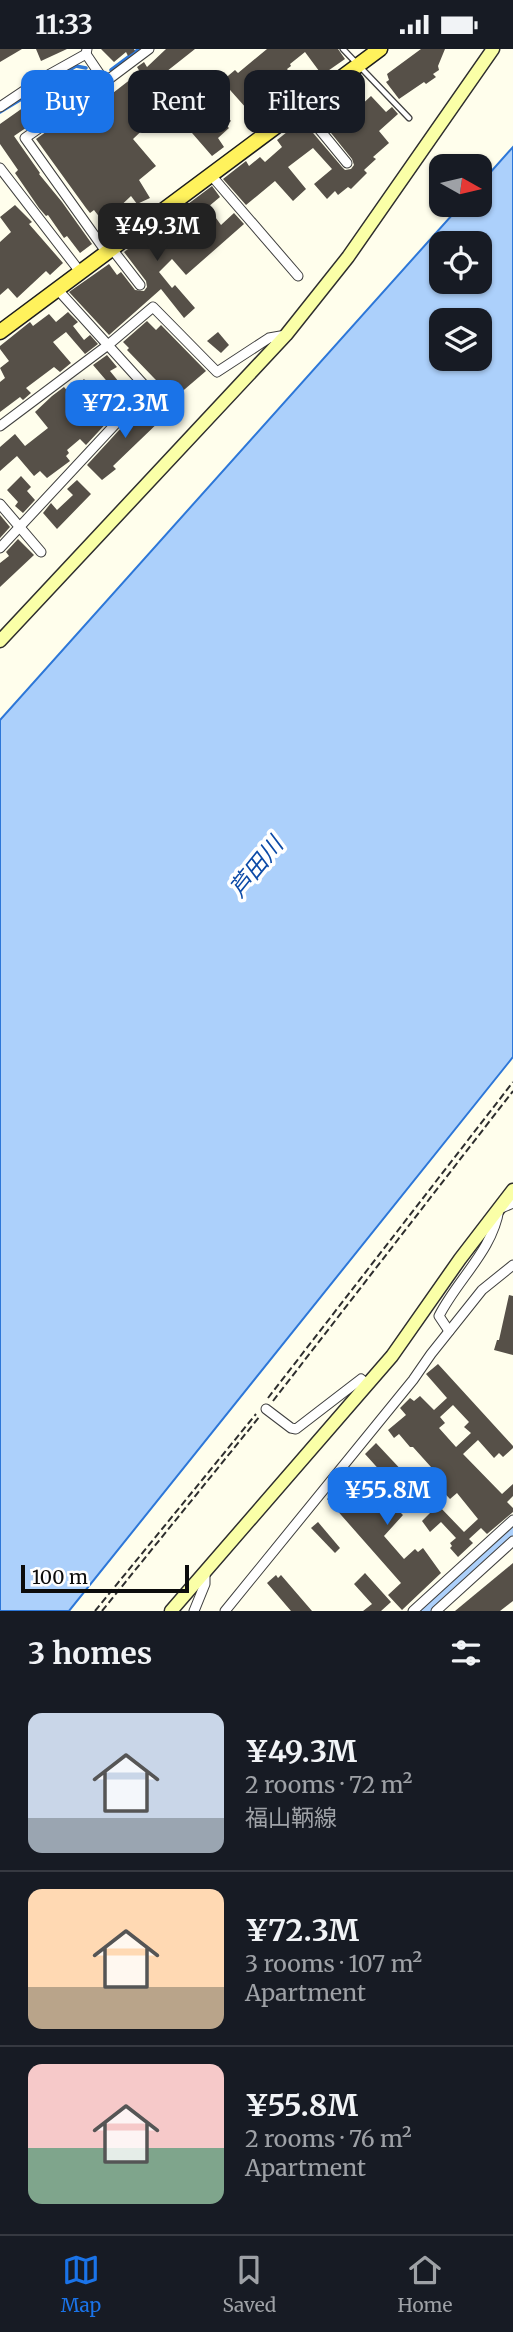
<!DOCTYPE html>
<html lang="en">
<head>
<meta charset="utf-8">
<style>
	body { margin:0; font-family:Merriweather,"Noto Sans JP",serif; background:#242831; color:#f1f3f6; height:100vh; display:flex; flex-direction:column; font-size:26px; white-space:nowrap }
	* { box-sizing:border-box; margin:0 }
	p { font-size:23px; color:#9ea1a6 }
	.icon { flex:none; width:38px; height:38px; fill:none; stroke:currentColor; stroke-width:2; stroke-linecap:round; stroke-linejoin:round }
	.map { position:relative; height:1562px; overflow:hidden }
	.details { display:flex; flex-direction:column; background:#171b24; flex:1 }
	.details>* { flex:none }
	.hud { position:absolute; left:21px; top:21px; width:472px; height:63px; display:flex; gap:14px }
	.needle { width:46px; rotate:98deg }
	.tools { position:absolute; left:429px; top:105px; display:grid; gap:14px }
	.tools a { display:grid; place-items:center; width:63px; height:63px; border-radius:14px; background:#171b24; box-shadow:0 2px 5px #0004; font-size:35px }
	.scale { position:absolute; left:21px; bottom:18px; width:168px; box-sizing:border-box; padding-left:7px; border:4px solid #0c0c0c; border-top:0; font-size:19px; line-height:24px; white-space:nowrap; color:#0c0c0c; -webkit-text-stroke:5px #fff; paint-order:stroke }
	.price { position:absolute; translate:-50% -60px; padding:0 16px; border-radius:14px; background:#1a73e8; color:#fff; font-size:23px; line-height:46px; filter:drop-shadow(0 2px 4px #0008) }
	.price::after { content:''; position:absolute; left:50%; top:42px; width:21px; height:16px; margin-left:-10px; background:inherit; clip-path:polygon(0 0,100% 0,50% 100%) }
	.price.active { background:#222; color:#fff }
	ul { padding:0; list-style:none }
	li { display:flex; align-items:center; gap:21px; height:175px; padding:0 28px }
	li+li { border-top:2px solid #363941 }
	li span { display:grid; place-items:center; flex:none; width:196px; height:140px; border-radius:14px; color:#555 }
	li>.icon { margin-inline-start:auto }
	span .icon { width:84px; height:84px; fill:#fffc; stroke-width:1 }
	li b { font-size:30px }
	h2 { display:flex; justify-content:space-between; align-items:center; height:84px; padding:0 28px; font-size:30px }
	.tag { padding:0 24px; border-radius:14px; background:#171b24; box-shadow:0 2px 5px #0004; font-size:24px; line-height:63px }
	.tag.active { background:#1a73e8; color:#fff }
	.status { display:flex; justify-content:space-between; align-items:center; height:49px; padding:0 35px; background:#171b24; direction:ltr }
	.status svg { height:19px; fill:currentColor }
	.menu { display:flex; justify-content:space-around; align-items:center; height:98px; border-top:2px solid #363941; background:#171b24; font-size:19px; color:#9ea1a6 }
	.menu a { display:grid; justify-items:center; gap:4px }
	.menu .active { color:#1a73e8 }
	.map>svg:first-child { display:block }
	.water { fill:#acd0fb; stroke:#2d77d8; stroke-width:2; fill-rule:evenodd }
	.lines { fill:none; stroke-linecap:round; stroke-linejoin:round }
	.stream { stroke:#2d77d8; stroke-width:3.5 }
	.canal { stroke:#acd0fb; stroke-width:12 }
	.building { fill:#565048; fill-rule:evenodd }
	.lane-casing { stroke:#3f3f3f; stroke-width:7 }
	.street-casing { stroke:#3f3f3f; stroke-width:11 }
	.secondary-casing { stroke:#2e2e2e; stroke-width:15 }
	.primary-casing { stroke:#1d1d1d; stroke-width:17 }
	.path { stroke:#2e2e2e; stroke-width:2; stroke-dasharray:7 3.5; stroke-linecap:butt }
	.lane { stroke:#fff; stroke-width:4.5 }
	.street { stroke:#fff; stroke-width:9 }
	.secondary { stroke:#faffa7; stroke-width:12 }
	.primary { stroke:#fff25c; stroke-width:14 }
	.labels { text-anchor:middle; stroke-width:7; stroke-linejoin:round; paint-order:stroke }
	.water-label { font-size:23px; font-style:italic; fill:#0c4aa7; stroke:#fff }
</style>
</head>
<body>
<div class="status"><b>11:33</b><svg viewBox="0 0 49 12"><path d="M0 12V9h3v3zM5 12V6h3v6zM10 12V3h3v9zM15 12V0h3v12zM26 1h20v11H26zM47 4h2v5h-2z"/></svg></div>
<div class="map">
<svg width="513" height="1562" viewBox="0 0 513 1562">
	<rect width="100%" height="100%" fill="#fffeec"/>
	<!-- water -->
	<path class="water" d="M513,98V1008L69,1562H0V671L461,156H480V135ZM441,194H480V233H441ZM441,271H480V310H441Z"/>
	<g class="lines">
		<!-- stream -->
		<g class="stream">
			<path d="M111,21L139,0"/>
			<path d="M0,63L76,17L86,19"/>
		</g>
		<!-- canal -->
		<path class="canal" d="M423,1562L513,1480"/>
	</g>
	<!-- building -->
	<g class="building">
		<path d="M0,0H22L0,13Z"/>
		<path d="M36,0H67L41,12Z"/>
		<path d="M101,0H134L135,2L128,7L126,3L114,13Z"/>
		<path d="M166,0H195L133,49L153,71L133,90L156,117L139,131L150,149L137,155L131,147L113,164L119,171L108,179L94,161L90,164L86,159L36,90L105,41L109,47L140,23L137,18L144,13L147,18Z"/>
		<path d="M267,0H338L345,10L322,26L305,3L290,15L291,17L287,20L301,38L275,59L264,45L247,60L222,32L235,21L238,24Z"/>
		<path d="M421,0H445L438,17L439,21L433,25L436,28L426,35L424,33L399,50L386,33L389,31L387,25Z"/>
		<path d="M65,30L76,45L14,87L40,124L39,125L62,153L92,195L80,204L67,187L64,189L48,166L46,167L39,159L15,124L18,121L0,95V75L34,51L41,60L54,49L48,41Z"/>
		<path d="M209,47L231,72L226,76L229,79L218,89L224,98L212,107L179,69L196,54L198,56Z"/>
		<path d="M371,47L386,63L392,58L398,65L379,82L389,94L373,108L376,110L364,121L367,124L351,140L348,138L338,146L335,142L327,150L314,135L332,120L313,99L288,118L306,140L293,152L275,132L246,156L223,130L246,112L249,117L260,108L265,113L282,98L277,91L302,71L342,118L345,121L351,120L354,116L352,110L323,74L336,64L343,73Z"/>
		<path d="M212,137L220,148L208,158L221,176L234,164L244,175L186,226L172,210L159,223L172,239L175,236L195,259L184,269L161,240L109,286L69,243L109,215L117,226L121,223L135,241L144,242L147,238L146,232L124,203Z"/>
		<path d="M15,156L32,173L29,175L63,214L50,226L46,222L17,249L8,239L0,246V193L11,183L0,168Z"/>
		<path d="M68,263L78,273L73,277L84,291L90,286L98,295L85,305L66,283L53,293L71,314L60,323L54,318L26,339L31,344L23,351L20,348L0,363V333L5,329L0,319L9,312L0,300V297L30,273L33,277L49,265L56,273Z"/>
		<path d="M147,272L156,281L161,276L206,322L178,346L170,338L164,339L153,328L127,301L129,299L123,293Z"/>
		<path d="M218,283L229,296L221,304L207,292Z"/>
		<path d="M107,306L117,318L110,322L123,338L128,333L137,341L86,396L80,390L67,401L69,404L66,407L70,412L47,429L40,422L34,427L17,407L0,422V398L15,385L25,397L48,379L35,363L52,347L64,338L69,344L84,330L99,347L111,337L93,316Z"/>
		<path d="M145,353L149,357L151,354L164,368L113,417L116,420L102,431L87,416Z"/>
		<path d="M21,427L31,438L27,442L35,451L23,464L15,457L18,453L7,441Z"/>
		<path d="M77,431L91,445L57,480L43,464L51,454L57,461L73,446L67,440Z"/>
		<path d="M0,466L10,478L0,489Z"/>
		<path d="M18,490L34,506L0,538V514L9,507L6,503Z"/>
		<path d="M509,1246L513,1247V1306L494,1301L497,1291H499Z"/>
		<path d="M438,1315L513,1397V1399L503,1408L499,1404L494,1409L478,1391L463,1405L502,1445L513,1435V1447L507,1453L513,1459V1463L487,1485L481,1479L469,1490L473,1494L458,1508L450,1499L452,1497L450,1494L456,1489L441,1473L430,1483L422,1472L438,1456L464,1483L478,1470L457,1444L450,1450L434,1433L440,1428L413,1398H410L399,1385L394,1389L388,1381L406,1366L400,1359L410,1349L414,1352L420,1347L434,1361L447,1349L426,1325ZM453,1356L469,1373L464,1378L471,1384L456,1398L439,1379L445,1374L440,1368Z"/>
		<path d="M376,1394L421,1442L400,1463L403,1466L384,1487L404,1510L415,1500L418,1503L423,1499L441,1524L402,1561L388,1546L401,1534L327,1450L339,1439L341,1442L355,1429L388,1461L402,1446L365,1405Z"/>
		<path d="M318,1473L340,1499L335,1504L311,1479Z"/>
		<path d="M513,1514V1552L500,1562H455Z"/>
		<path d="M365,1524L391,1553L381,1562H363L372,1555L354,1535Z"/>
		<path d="M276,1526L278,1529L281,1526L312,1562H291L267,1534Z"/>
	</g>
	<g class="lines">
		<!-- lane casing -->
		<g class="lane-casing">
			<path id="lane" d="M343,0L409,69"/>
		</g>
		<!-- street casing -->
		<g class="street-casing">
			<g id="street">
				<path d="M86,5L105,33L25,89L107,204"/>
				<path d="M105,33L149,0"/>
				<path d="M0,58L43,29L86,5L87,0"/>
				<path d="M301,58L347,114"/>
				<path d="M0,119L81,224"/>
				<path d="M210,125L298,227"/>
				<path d="M112,200L140,236"/>
				<path d="M58,241L173,368"/>
				<path d="M0,377L108,296L153,258L217,323L269,289L286,286"/>
				<path d="M0,455L41,503"/>
				<path d="M0,499L148,340"/>
				<path d="M449,1282L439,1267C457,1231 493,1201 499,1160L513,1154"/>
				<path d="M266,1360L291,1379L296,1380L361,1330L367,1335"/>
				<path d="M194,1562L205,1535V1522"/>
				<path d="M225,1562L413,1331L431,1305L482,1241L513,1216"/>
				<path d="M413,1562L513,1471"/>
				<path d="M436,1562L513,1492"/>
			</g>
		</g>
		<!-- secondary casing -->
		<g class="secondary-casing">
			<g id="secondary">
				<path d="M0,592L286,286L348,208L493,0"/>
				<path d="M171,1562L392,1307L460,1210L513,1141"/>
			</g>
		</g>
		<!-- primary casing -->
		<g class="primary-casing">
			<path id="primary" d="M0,283L380,0"/>
		</g>
		<!-- path -->
		<g class="path">
			<path d="M268,1349L513,1033"/>
			<path d="M273,1352L513,1042"/>
			<path d="M95,1562L256,1365"/>
			<path d="M102,1562L260,1367"/>
		</g>
		<!-- lane -->
		<use href="#lane" class="lane"/>
		<!-- street -->
		<use href="#street" class="street"/>
		<!-- secondary -->
		<use href="#secondary" class="secondary"/>
		<!-- primary -->
		<use href="#primary" class="primary"/>
	</g>
	<g class="labels">
		<!-- water labels -->
		<g class="water-label">
			<text transform="translate(256 818) rotate(-51)" y="8">芦田川</text>
		</g>
	</g>
</svg>
<div class="tools">
<a><svg class="needle" viewBox="-14 -14 28 28"><path d="M0-13l5 13h-10z" fill="#e53935"/><path d="M0 13l5-13h-10z" fill="#9ea1a6"/></svg></a>
<a><svg class="icon" aria-label="locate" viewBox="0 0 24 24"><circle cx="12" cy="12" r="6"/><path d="M12 2v4M12 18v4M2 12h4M18 12h4"/></svg></a>
<a><svg class="icon" aria-label="layers" viewBox="0 0 24 24"><path d="M12 4l9 5-9 5-9-5zM3 14l9 5 9-5"/></svg></a>
</div>
<div class="scale">100 m</div>
<b class="price active" style="left:157px;top:214px">¥49.3M</b>
<b class="price" style="left:125px;top:391px">¥72.3M</b>
<b class="price" style="left:387px;top:1478px">¥55.8M</b>
<div class="hud">
<a class="tag active">Buy</a>
<a class="tag">Rent</a>
<a class="tag">Filters</a>
</div>
</div>
<section class="details">
<h2>3 homes<svg class="icon" aria-label="filters" viewBox="0 0 24 24"><path d="M4 7h16M4 17h16"/><circle cx="9" cy="7" r="2"/><circle cx="15" cy="17" r="2"/></svg></h2>
<ul>
<li><span style="background:linear-gradient(#c9d6e8 75%,#9aa5b1 0)"><svg class="icon" aria-label="home" viewBox="0 0 24 24"><path d="M3 11l9-7 9 7M6 9v11h12V9"/></svg></span><div><b>¥49.3M</b><p>2 rooms · 72 m²</p><p>福山鞆線</p></div></li>
<li><span style="background:linear-gradient(#ffd9b3 70%,#b9a48a 0)"><svg class="icon" aria-label="home" viewBox="0 0 24 24"><path d="M3 11l9-7 9 7M6 9v11h12V9"/></svg></span><div><b>¥72.3M</b><p>3 rooms · 107 m²</p><p>Apartment</p></div></li>
<li><span style="background:linear-gradient(#f6c9c9 60%,#7fa58c 0)"><svg class="icon" aria-label="home" viewBox="0 0 24 24"><path d="M3 11l9-7 9 7M6 9v11h12V9"/></svg></span><div><b>¥55.8M</b><p>2 rooms · 76 m²</p><p>Apartment</p></div></li>
</ul>
</section>
<nav class="menu">
<a class="active"><svg class="icon" aria-label="map" viewBox="0 0 24 24"><path d="M3 6l6-2 6 2 6-2v14l-6 2-6-2-6 2zM9 4v14M15 6v14"/></svg>Map</a>
<a><svg class="icon" aria-label="saved" viewBox="0 0 24 24"><path d="M7 4h10v16l-5-4-5 4z"/></svg>Saved</a>
<a><svg class="icon" aria-label="home" viewBox="0 0 24 24"><path d="M3 11l9-7 9 7M6 9v11h12V9"/></svg>Home</a>
</nav>
</body>
</html>
